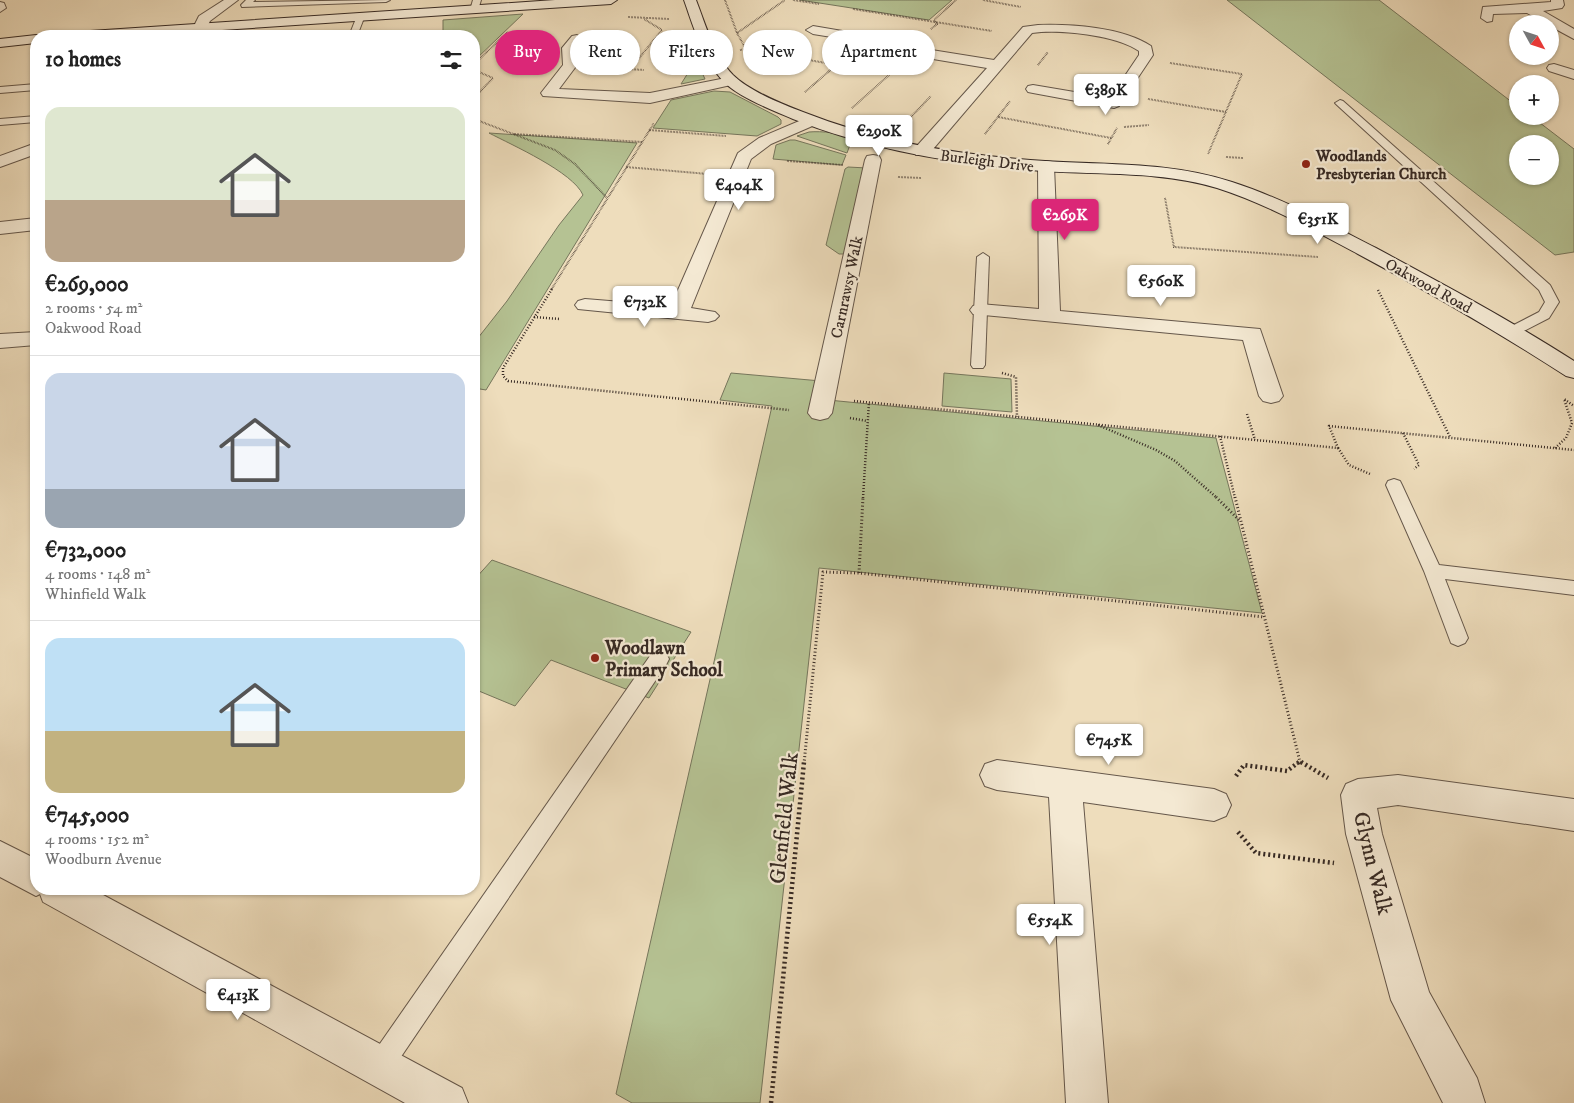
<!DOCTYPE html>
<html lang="en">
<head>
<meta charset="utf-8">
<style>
	body { margin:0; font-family:"IM FELL DW Pica",serif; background:#f6f6f6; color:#222; height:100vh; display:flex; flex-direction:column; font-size:19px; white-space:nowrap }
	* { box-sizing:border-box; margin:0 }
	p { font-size:16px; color:#767676 }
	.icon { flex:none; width:28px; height:28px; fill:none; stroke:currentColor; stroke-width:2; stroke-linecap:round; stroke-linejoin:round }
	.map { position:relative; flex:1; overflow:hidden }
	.sheet { position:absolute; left:30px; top:30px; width:450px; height:865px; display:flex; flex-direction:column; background:#fff; border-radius:20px; box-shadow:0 1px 4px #0004 }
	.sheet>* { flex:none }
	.top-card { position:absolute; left:495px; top:30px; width:475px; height:45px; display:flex; gap:10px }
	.needle { width:32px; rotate:130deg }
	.controls { position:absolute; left:1509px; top:15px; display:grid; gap:10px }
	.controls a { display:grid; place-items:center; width:50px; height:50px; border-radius:50%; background:#fff; box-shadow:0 1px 4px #0004; font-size:25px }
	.price { position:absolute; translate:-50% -42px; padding:0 11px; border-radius:5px; background:#fff; color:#222; font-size:16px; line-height:32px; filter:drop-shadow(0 1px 2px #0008) }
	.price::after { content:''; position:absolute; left:50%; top:30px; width:15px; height:11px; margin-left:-8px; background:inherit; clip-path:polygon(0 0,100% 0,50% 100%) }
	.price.on { background:#db2777; color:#fff }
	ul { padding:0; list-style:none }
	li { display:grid; align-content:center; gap:10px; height:265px; padding:0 15px }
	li+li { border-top:1px solid #e0e0e0 }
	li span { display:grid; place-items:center; height:155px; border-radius:15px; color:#555 }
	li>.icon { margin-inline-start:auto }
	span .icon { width:90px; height:90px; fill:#fffc; stroke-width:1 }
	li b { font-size:21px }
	h2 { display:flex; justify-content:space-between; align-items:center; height:60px; padding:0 15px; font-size:21px }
	.pill { padding:0 18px; border-radius:22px; background:#fff; box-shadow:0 1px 4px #0004; font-size:18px; line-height:45px }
	.pill.on { background:#db2777; color:#fff }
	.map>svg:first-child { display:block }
	.green { fill:#b5c293; stroke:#76765c; fill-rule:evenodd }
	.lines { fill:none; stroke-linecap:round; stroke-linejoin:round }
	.lane-casing { stroke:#65574a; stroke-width:2 }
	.street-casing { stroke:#65574a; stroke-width:2 }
	.secondary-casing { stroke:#372a24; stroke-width:2 }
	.path-far3 { stroke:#372a24; stroke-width:2; stroke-dasharray:0.5 1; stroke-linecap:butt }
	.path-far2 { stroke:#372a24; stroke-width:2.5; stroke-dasharray:1 2; stroke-linecap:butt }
	.path-far1 { stroke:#372a24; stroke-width:3; stroke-dasharray:1 2.5; stroke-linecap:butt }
	.path { stroke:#372a24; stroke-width:4.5; stroke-dasharray:2 3; stroke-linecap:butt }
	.lane { fill:#f4e9d3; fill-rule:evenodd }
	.street { fill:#f4e9d3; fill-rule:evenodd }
	.secondary { fill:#f4e9d3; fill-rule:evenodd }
	.poi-dot { fill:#8f2418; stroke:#f4e9d3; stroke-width:2 }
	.labels { text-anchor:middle; stroke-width:4.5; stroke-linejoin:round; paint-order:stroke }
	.far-poi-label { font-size:16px; font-weight:bold; fill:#372a24; stroke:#f4e9d3; text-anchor:start }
	.far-street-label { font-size:16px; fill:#372a24; stroke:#f4e9d3 }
	.poi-label { font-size:19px; font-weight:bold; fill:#372a24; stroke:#f4e9d3; text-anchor:start }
	.near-street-label { font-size:22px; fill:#372a24; stroke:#f4e9d3 }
</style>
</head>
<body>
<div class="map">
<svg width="1574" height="1103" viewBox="0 0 1574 1103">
	<rect width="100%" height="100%" fill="#eeddbc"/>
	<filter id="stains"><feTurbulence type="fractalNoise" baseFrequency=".004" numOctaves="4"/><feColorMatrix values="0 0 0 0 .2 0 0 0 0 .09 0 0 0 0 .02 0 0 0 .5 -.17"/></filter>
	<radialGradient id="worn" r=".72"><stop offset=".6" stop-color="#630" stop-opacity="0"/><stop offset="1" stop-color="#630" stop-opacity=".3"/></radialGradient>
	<!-- green -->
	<g class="green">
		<path d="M800,0H952L929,20Z"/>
		<path d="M1227,0H1379L1517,106L1518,116H1531L1574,149V252L1555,255ZM1518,144H1550V176H1518Z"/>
		<path d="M523,14L474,61V36H443V20Z"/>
		<path d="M698,64L705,79L681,84L693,65Z"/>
		<path d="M714,91L730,92L778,117L781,120V124L757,136L653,128L671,100Z"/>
		<path d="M809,132C821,131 844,132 851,142L847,153L797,136Z"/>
		<path d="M489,133L637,143L486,390L474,388V343L507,301L559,225L583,195C573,172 512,145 489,133Z"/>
		<path d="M790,140H795L846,155L842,165L773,159L776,145Z"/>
		<path d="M848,167L867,168L848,254H839L826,245L845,169Z"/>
		<path d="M731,373L821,381L818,399L1216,438L1262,613L819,568L760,1103H632L616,1094L772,406L720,400Z"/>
		<path d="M944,373L1011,379L1012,412L942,406Z"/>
		<path d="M492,560L691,632L649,698L551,660L515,706L474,689V580Z"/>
	</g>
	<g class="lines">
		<!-- lane casing -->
		<g class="lane-casing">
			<g id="lane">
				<path d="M246,0H255L253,2L390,0L386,2L242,7L241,5Z"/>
				<path d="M473,0H481L478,10L474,12L470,10Z"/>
				<path d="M357,16L364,18L357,36H349Z"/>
				<path d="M36,84V90L0,93V87Z"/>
				<path d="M1340,100L1343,101L1550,285L1559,302L1549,318L1518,334H1508L1506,331L1508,328L1539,312L1545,302L1539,290L1337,105L1335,103Z"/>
				<path d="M36,116V122L0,125V119Z"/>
				<path d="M983,253L989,257L985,365L983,368H973L971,365L977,257Z"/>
				<path d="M1394,479L1400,481L1402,485L1439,565L1574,581V595L1445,579L1468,638L1465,643L1458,646L1451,643L1424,571L1386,485L1388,481Z"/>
				<path d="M659,651L666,653L669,659L666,665L388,1076L379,1080L370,1076L366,1067L370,1058L652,653Z"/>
			</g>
		</g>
		<!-- street casing -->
		<g class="street-casing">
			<g id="street">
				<path d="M224,0H238L210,21L205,31H195L193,28L199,16Z"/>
				<path d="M1551,0H1563L1564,5L1562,8L1543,11L1574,29V39L1550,26V24H1546L1527,13L1493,14L1492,21L1487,22L1481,18L1483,7L1551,2Z"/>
				<path d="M0,2L4,3L6,8L0,12Z"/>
				<path d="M1038,25C1071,24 1122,27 1151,46L1153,55L1119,106L1114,108L1033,93L1028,92L1026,89L1028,86L1033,85L1110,98L1139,55V51C1116,35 1059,29 1032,33L928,155H916L914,151L916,147L987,68L885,51L863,42L813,34L806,30L813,26L866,35L888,43L994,60L1023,27Z"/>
				<path d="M577,35L584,39L576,49L577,65L559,89L650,93L731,77L736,78L738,81L736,84L731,85L650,103L543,96L541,93L563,65L562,48L572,36Z"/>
				<path d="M1554,64L1574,70V79L1549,71L1547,68L1549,65Z"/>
				<path d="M811,116L817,118L819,121L817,124L771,144L751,159L691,308L715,312L719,316L715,320L708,322L578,309L575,305L578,301L585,299L671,306L738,153L759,138Z"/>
				<path d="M36,143V154L0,167V156Z"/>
				<path d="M873,155L879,156L881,160L832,413L828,418L820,420L812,418L808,413L865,160L867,156Z"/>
				<path d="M1046,161L1052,162L1054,166L1060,311L1260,329L1283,396L1279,401L1271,403L1263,401L1259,396L1243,340L973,314L970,310L973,306L980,304L1039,309L1038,166L1040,162Z"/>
				<path d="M36,218V230L0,234V222Z"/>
				<path d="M36,332V345L0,348V334Z"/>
				<path d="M997,760L1214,789L1226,794L1231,805L1226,816L1214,821L1083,802L1108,1103H1066L1049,797L997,790L985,786L980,775L985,764Z"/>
				<path d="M1398,775L1574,799V831L1398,805L1377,808L1382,834L1429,992L1477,1078L1485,1103H1443L1391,1000L1346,834L1341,795L1346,784L1358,779Z"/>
				<path d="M0,841L36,859V889H92L462,1088L468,1103H405L43,902L40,894L36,896L0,877Z"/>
			</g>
		</g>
		<!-- secondary casing -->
		<g class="secondary-casing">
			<g id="secondary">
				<path d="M555,0H617L611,4L131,36H68L75,32Z"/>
				<path d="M684,0H696C706,26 714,55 733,75C749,91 782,104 803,112C879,142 964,156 1045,161C1108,165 1172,162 1232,182C1282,198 1329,224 1376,248C1443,284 1510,320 1574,361V378L1566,376C1498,332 1429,292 1358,254C1313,230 1267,204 1217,188C1161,171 1101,175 1043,171C959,165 871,150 793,119C772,110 738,97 723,81C702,58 694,28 684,0Z"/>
				<path d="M36,35L41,36H36V43L0,47V39Z"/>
			</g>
		</g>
		<!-- path-far3 -->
		<g class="path-far3">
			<path d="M725,0L737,33L755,65"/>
			<path d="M793,0L819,4"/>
			<path d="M983,0L1021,7"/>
			<path d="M853,9L992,31"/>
			<path d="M628,17L669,19"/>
			<path d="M931,29L937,24L934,20L956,0"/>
			<path d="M737,33L785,0"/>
			<path d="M740,50L747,49L837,65"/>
			<path d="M773,54L791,40"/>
			<path d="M1170,63L1242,74L1208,154"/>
			<path d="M474,64L508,32"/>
			<path d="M1038,65L1048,52"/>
			<path d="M595,67L644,70"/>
			<path d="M631,68L662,30L644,19"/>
			<path d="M474,70L493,78L474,98"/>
			<path d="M805,92L842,60"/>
			<path d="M1148,99L1226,112"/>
			<path d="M852,108L890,74"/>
			<path d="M998,117L1111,138"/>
			<path d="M474,119L555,150L575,164L607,198"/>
			<path d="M906,122L931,96"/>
			<path d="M1124,127L1149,125"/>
			<path d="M649,130L726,136"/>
			<path d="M514,134L642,142"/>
			<path d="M985,134L1010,101"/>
			<path d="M1108,144L1117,128"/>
			<path d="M1226,157L1243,158"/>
			<path d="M787,161L843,165"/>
			<path d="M626,167L708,174"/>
			<path d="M898,177L922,178"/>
			<path d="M1165,198L1174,247L1318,257"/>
			<path d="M551,290L654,123"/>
		</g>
		<!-- path-far2 -->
		<g class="path-far2">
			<path d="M552,289L503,368V376L508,381L789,410"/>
			<path d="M1378,290L1450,437"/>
			<path d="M534,317L560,319"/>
			<path d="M1002,373L1016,377L1017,417"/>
			<path d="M854,401L1338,448L1329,426L1574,450"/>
			<path d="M1247,414L1255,440"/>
			<path d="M850,418L867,421"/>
			<path d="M1098,425L1156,450L1175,461L1217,498"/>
			<path d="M1403,433L1419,465L1414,469"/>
			<path d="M1220,436L1235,498"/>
			<path d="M1338,448L1349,465L1370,474"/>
			<path d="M1555,448L1566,438L1572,423L1564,399L1574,406"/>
			<path d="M863,498L869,402"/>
		</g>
		<!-- path-far1 -->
		<g class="path-far1">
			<path d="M1216,497L1240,521"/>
			<path d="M1235,497L1300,762L1303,764"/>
			<path d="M859,573L863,497"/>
			<path d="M804,764L823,572L859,573L1264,617"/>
			<path d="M1297,764L1300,762"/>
		</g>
		<!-- path -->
		<g class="path">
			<path d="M1301,762L1328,778"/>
			<path d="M1236,776L1244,765L1287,771L1299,762"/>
			<path d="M1238,832L1256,853L1334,863"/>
			<path d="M771,1103L804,762"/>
		</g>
		<!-- lane -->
		<use href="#lane" class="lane"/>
		<!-- street -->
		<use href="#street" class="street"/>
		<!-- secondary -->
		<use href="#secondary" class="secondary"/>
	</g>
	<!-- markers -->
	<g class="poi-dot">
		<circle cx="1306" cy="164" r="5"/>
		<circle cx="595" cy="658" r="5"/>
	</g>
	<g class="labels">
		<!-- far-poi labels -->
		<g class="far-poi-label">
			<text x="1316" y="161">Woodlands<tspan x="1316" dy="18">Presbyterian Church</tspan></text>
		</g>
		<!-- far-street labels -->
		<g class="far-street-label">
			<text transform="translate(987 160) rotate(7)" y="6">Burleigh Drive</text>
			<text transform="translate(1429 285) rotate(29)" y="6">Oakwood Road</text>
			<text transform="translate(846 287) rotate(-78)" y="6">Carnrawsy Walk</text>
		</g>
		<!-- poi labels -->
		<g class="poi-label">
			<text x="605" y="654">Woodlawn<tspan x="605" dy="22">Primary School</tspan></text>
		</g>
		<!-- near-street labels -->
		<g class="near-street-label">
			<text transform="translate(783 818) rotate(-84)" y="8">Glenfield Walk</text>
			<text transform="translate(1374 863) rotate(76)" y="8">Glynn Walk</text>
		</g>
	</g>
	<rect width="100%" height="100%" filter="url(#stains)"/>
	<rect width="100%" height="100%" fill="url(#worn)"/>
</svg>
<div class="controls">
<a><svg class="needle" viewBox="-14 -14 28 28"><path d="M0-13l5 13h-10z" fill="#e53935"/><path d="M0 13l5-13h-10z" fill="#767676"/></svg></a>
<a>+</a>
<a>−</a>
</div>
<b class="price" style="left:1106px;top:116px">€389K</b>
<b class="price" style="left:879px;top:157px">€290K</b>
<b class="price" style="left:739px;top:211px">€404K</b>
<b class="price on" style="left:1065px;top:241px">€269K</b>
<b class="price" style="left:1318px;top:245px">€351K</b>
<b class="price" style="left:1161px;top:307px">€560K</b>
<b class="price" style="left:645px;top:328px">€732K</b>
<b class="price" style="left:1109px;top:766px">€745K</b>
<b class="price" style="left:1050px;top:946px">€554K</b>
<b class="price" style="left:238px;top:1021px">€413K</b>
<div class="top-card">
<a class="pill on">Buy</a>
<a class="pill">Rent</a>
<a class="pill">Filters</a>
<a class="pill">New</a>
<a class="pill">Apartment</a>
</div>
<section class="sheet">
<h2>10 homes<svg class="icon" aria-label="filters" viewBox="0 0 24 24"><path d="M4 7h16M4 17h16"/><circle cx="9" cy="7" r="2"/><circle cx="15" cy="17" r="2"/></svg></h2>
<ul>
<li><span style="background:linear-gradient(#dfe7d0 60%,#b9a48a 0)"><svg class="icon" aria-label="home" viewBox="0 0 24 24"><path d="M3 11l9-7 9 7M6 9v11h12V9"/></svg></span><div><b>€269,000</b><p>2 rooms · 54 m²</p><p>Oakwood Road</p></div></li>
<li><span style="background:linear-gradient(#c9d6e8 75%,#9aa5b1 0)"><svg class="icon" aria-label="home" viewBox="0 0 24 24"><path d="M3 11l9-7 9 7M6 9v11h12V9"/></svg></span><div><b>€732,000</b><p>4 rooms · 148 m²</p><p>Whinfield Walk</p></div></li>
<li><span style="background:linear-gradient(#bfe0f5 60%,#c2b280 0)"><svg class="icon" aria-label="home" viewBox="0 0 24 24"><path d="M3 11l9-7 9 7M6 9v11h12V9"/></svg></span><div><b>€745,000</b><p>4 rooms · 152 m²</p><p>Woodburn Avenue</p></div></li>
</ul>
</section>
</div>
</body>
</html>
